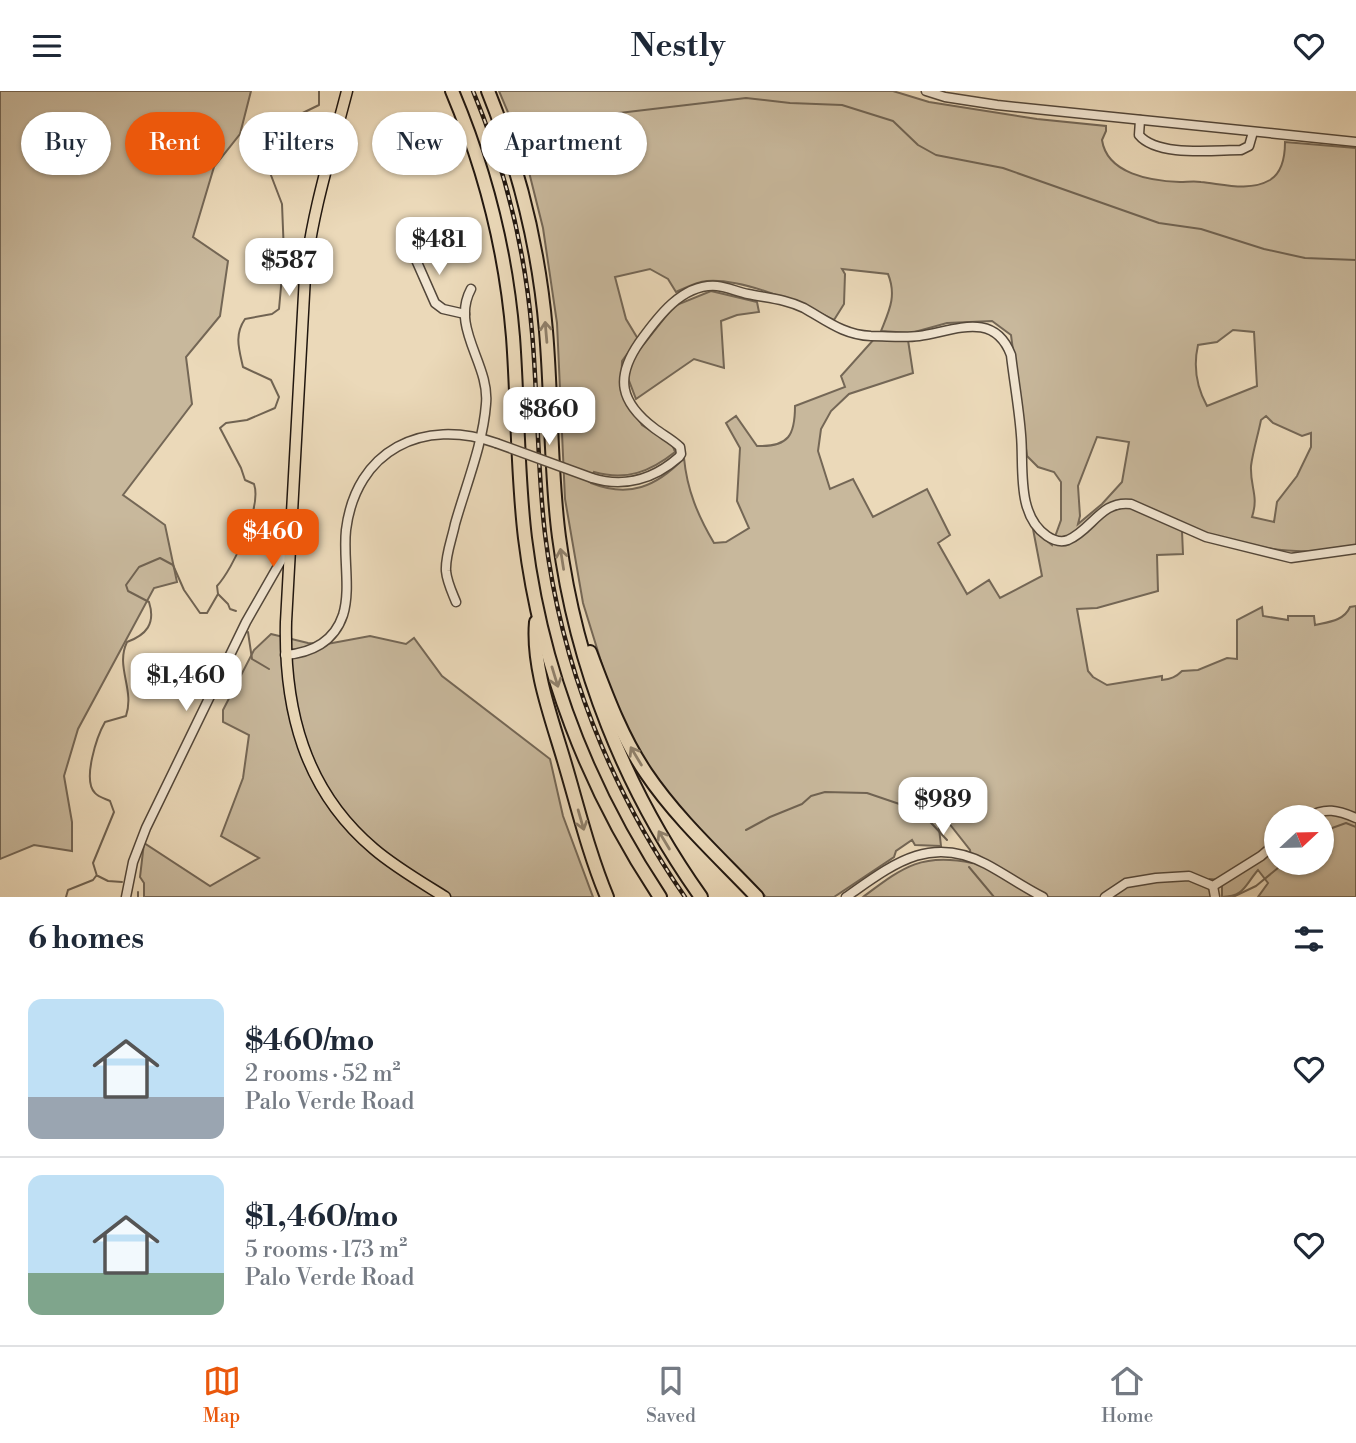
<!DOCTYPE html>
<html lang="en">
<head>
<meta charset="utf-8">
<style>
	body { margin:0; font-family:"Libre Bodoni",serif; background:#f2f2f3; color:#1f2937; height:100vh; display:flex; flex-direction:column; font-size:26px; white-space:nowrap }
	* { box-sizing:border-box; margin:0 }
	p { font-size:23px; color:#747a83 }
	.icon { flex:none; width:38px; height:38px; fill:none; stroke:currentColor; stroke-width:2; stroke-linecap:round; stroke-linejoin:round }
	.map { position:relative; height:806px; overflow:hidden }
	.side { display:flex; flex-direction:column; background:#fff; flex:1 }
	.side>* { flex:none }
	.banner { position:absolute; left:21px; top:21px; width:700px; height:63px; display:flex; gap:14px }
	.needle { width:46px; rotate:68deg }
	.controls { position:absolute; left:1264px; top:714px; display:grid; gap:14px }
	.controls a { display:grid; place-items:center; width:70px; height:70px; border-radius:50%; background:#fff; box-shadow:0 2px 5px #0004; font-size:35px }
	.price { position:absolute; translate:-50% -60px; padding:0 16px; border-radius:14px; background:#fff; color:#222; font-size:23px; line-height:46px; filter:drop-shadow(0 2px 4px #0008) }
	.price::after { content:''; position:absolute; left:50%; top:42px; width:21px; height:16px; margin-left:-10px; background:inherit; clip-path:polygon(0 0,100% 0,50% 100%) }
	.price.on { background:#ea580c; color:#fff }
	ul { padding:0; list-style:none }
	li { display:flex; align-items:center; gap:21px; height:175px; padding:0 28px }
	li+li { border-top:2px solid #e0e1e3 }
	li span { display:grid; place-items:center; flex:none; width:196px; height:140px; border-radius:14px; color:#555 }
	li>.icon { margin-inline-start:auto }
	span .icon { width:84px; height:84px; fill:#fffc; stroke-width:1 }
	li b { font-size:30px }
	h2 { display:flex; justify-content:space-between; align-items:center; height:84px; padding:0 28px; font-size:30px }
	.pill { padding:0 24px; border-radius:32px; background:#fff; box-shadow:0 2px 5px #0004; font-size:24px; line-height:63px }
	.pill.on { background:#ea580c; color:#fff }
	header { display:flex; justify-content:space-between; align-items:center; height:91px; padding:0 28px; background:#fff; font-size:32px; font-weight:700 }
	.menu { display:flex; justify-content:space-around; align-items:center; height:98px; border-top:2px solid #e0e1e3; background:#fff; font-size:19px; color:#747a83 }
	.menu a { display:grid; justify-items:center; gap:4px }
	.menu .on { color:#ea580c }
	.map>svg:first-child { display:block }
	.green { fill:#c8b89c; stroke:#746756; stroke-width:2; fill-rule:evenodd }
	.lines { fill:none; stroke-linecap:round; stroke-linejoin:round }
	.stream { stroke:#706352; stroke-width:2 }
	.minor-casing { stroke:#53473a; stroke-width:11 }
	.major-casing { stroke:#20160f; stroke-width:13 }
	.highway-casing { stroke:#20160f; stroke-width:16 }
	.minor { stroke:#f2e6d2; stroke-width:8 }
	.major { stroke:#ebd9b9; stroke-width:10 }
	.highway { stroke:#ebd9b9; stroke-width:12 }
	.rail-casing { stroke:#20160f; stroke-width:4.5 }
	.rail { stroke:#f2e6d2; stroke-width:2; stroke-dasharray:5; stroke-linecap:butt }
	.minor-bridge-casing { stroke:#53473a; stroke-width:11; stroke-linecap:butt }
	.minor-bridge { stroke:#f2e6d2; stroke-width:8 }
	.oneway { stroke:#90816c }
</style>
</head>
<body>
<header><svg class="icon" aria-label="menu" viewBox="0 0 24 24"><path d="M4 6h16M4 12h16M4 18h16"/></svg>Nestly<svg class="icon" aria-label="heart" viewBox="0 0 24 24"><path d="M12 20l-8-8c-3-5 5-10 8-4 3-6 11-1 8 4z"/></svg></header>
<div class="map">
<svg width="1356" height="806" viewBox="0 0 1356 806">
	<rect width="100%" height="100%" fill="#ebd9b9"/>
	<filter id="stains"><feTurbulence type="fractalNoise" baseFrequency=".00286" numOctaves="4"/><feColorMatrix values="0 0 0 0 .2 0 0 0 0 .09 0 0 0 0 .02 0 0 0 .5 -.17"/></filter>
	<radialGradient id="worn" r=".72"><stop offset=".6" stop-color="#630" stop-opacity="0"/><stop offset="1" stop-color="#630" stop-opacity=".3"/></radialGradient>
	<!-- green -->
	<g class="green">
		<path d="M0,0H251L240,43L214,76L193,146L228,170L220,225L186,266L192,313L123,404L165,434L177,491L154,497L78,638L64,685L72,731V760L34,754L0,768Z"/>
		<path d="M499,0H893L929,11L1037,28L1106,35V40L1102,49C1107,83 1151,90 1180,91C1187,91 1194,90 1201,91C1223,93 1249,101 1270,89C1283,81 1285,65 1285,51L1356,57V454C1342,456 1327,459 1313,460C1272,462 1227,450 1189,437L1182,440L1183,463L1157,464L1158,500L1097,517L1077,518L1088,580L1093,586L1107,594L1162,585V589C1171,588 1176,586 1182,580L1198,579L1227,567L1237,568V529L1262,516L1263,525L1288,529V525H1314L1315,534C1328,531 1344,530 1350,516L1356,515V806H1258L1268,792L1258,779C1245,794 1244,806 1222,806V789L1210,788L1211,806H863C902,777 921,761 972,772L970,759L948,731L939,737L941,755L915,754L912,749L896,760L894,766L834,806H766L713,754L663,700L634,655L612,606L583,512L565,408L557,232L543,137L523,57ZM650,178L668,188L676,201C685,197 696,191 707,190C742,187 803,213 834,229L844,213L845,183L842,178L888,183C897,205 889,220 881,240L911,242L947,232L992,230L1011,244L1027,365L1038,376L1054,381L1061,391V429L1052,454L1033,438L1042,485L1000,507L989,489L967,503L938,452L950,444L927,398L873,426L853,388L830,398L818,360L821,338L831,320L849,303L913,282L908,249L875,247L841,285L845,296L795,315C795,344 789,356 757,355L736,325L726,332L740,357L737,410L749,437L726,451L714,452C698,425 687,399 684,367C656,396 629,407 591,392L594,381C626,390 650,381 675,361L672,353L642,334L621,300L622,270L638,248L626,228L615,186ZM1233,239L1254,241L1257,295L1207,315C1196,295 1193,276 1198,254L1217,251ZM1266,325L1273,332L1302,345L1311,342V356L1297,385L1277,411L1274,431L1252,426C1259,404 1250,397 1251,375C1253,360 1258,344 1261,329ZM1097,346L1129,351L1122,391L1102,413L1078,433L1080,425L1078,395ZM1276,726H1321V772H1276Z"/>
		<path d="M711,200L757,211L759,221L737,224L721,230L724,277L694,268L636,308L628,287L629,277L633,267L674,215Z"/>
		<path d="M271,543L308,552L327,553L370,545L406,553L414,547L442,585L550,668L563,725L593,806H144V792L140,786L144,752L210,795L259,767L221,745L243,687L249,644L223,631V619L254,559Z"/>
	</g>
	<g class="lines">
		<!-- stream -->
		<g class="stream">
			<path d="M619,22L746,7L790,12L842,14L893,30L918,54L936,64L1003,77L1159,132L1201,138L1264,158L1305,167L1356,169"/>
			<path d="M218,503L228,513L230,518L236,520"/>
			<path d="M248,541L252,568L269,578"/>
			<path d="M746,739L770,726L802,713L811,705L825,701L867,702L920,720L947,749"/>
			<path d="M1321,741L1346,732L1356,736"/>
			<path d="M969,776L994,806"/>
			<path d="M97,785L93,772L114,721L110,710C106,708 98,706 95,702C82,689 97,645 105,631L126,625C135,598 115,576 127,551C146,544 156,533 149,511L128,500L126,494L139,476L160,467L173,474L184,499L200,522H207L218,503L217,495C233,478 262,416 254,393L245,389L241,377L220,337L226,332L247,329L275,317L279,306L271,289L243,276C239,258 234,244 245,228L272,223L279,218L284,163L282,113L264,66L265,43L280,33L319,14V0"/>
			<path d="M98,785L108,790L122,791"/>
			<path d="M138,801V806"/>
			<path d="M66,806L68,799L93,789L96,785"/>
			<path d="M1154,806H1165"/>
			<path d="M1233,806L1256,795L1284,772"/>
		</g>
		<!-- minor casing -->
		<g class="minor-casing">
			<g id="minor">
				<path d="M926,0L945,6L997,14L1356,51"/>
				<path d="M1140,29L1139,44C1157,66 1213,59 1241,59L1249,55L1253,41"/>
				<path d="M409,153L435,212L443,218L465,223"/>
				<path d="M592,387C624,397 654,388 679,366L681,363L680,356C672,348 663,344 654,337C620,311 615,287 639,252C657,227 682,192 717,195C727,196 738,201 748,203C767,207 786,208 804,217C827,230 844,244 871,245C887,245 904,247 919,245C954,240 994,219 1011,264C1014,290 1019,317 1021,344C1024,376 1016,424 1047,445C1053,449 1060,452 1068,449C1092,439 1101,409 1131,413L1206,446L1291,467L1356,458"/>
				<path d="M456,511C452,501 447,491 446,480C445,465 452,448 455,433C466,394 483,353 486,313C490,273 450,237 471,198"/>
				<path d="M285,564C311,562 334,551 343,524C351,498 343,466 346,439C356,359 423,326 496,352"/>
				<path d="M1308,726C1325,716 1338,719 1356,727"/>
				<path d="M1213,795L1215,806"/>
				<path d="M126,806L133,771L146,737L246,531L290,454"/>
				<path d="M846,806C892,774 929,743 986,773C1005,783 1023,796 1043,806"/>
				<path d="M1105,806L1126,792L1156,787L1189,785L1213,795L1261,765L1276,752"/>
			</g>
		</g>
		<!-- major casing -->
		<g class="major-casing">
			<path id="major" d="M347,0C331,62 312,121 305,185L286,531C284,618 304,699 374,758C395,776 421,791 445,806"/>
		</g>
		<!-- highway casing -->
		<g class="highway-casing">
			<g id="highway">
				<path d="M452,0C485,78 506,161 513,246C518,313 517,380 525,447C541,576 588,698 660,806"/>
				<path d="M488,0C519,77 539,158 546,240C552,309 550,378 559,446C576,576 625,699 701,806"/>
				<path d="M536,531C532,577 552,628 565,673C578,717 589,763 607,806"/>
				<path d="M590,561C606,603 621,645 646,682C677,728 719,766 757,806"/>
			</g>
		</g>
		<!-- minor -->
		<use href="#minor" class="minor"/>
		<!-- major -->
		<use href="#major" class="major"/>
		<!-- highway -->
		<use href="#highway" class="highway"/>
		<!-- rail casing -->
		<g class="rail-casing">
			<path id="rail" d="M473,0C505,77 525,158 532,241C538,308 537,376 545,443C561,574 610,698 685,806"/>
		</g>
		<!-- rail -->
		<use href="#rail" class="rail"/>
		<!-- minor-bridge casing -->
		<g class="minor-bridge-casing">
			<path id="minor-bridge" d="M496,352L592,387"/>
		</g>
		<!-- minor-bridge -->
		<use href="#minor-bridge" class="minor-bridge"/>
	</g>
	<!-- one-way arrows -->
	<defs><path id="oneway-shaft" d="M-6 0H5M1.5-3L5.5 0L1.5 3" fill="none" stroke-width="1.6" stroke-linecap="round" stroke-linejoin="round" transform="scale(1.75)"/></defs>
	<g class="oneway">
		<use href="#oneway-shaft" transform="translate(546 241) rotate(-95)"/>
		<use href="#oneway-shaft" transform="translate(562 468) rotate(-99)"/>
		<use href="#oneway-shaft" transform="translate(555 586) rotate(73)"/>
		<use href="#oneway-shaft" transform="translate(636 665) rotate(-121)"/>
		<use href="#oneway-shaft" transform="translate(581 729) rotate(74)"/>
		<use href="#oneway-shaft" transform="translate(664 749) rotate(-121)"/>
	</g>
	<rect width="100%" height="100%" filter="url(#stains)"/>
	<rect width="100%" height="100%" fill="url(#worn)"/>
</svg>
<div class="controls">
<a><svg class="needle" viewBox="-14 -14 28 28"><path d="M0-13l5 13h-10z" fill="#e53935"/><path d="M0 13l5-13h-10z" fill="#747a83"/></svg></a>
</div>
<b class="price" style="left:439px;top:186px">$481</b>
<b class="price" style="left:289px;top:207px">$587</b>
<b class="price" style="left:549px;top:356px">$860</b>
<b class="price on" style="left:273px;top:478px">$460</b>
<b class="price" style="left:186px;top:622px">$1,460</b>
<b class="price" style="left:943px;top:746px">$989</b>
<div class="banner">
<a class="pill">Buy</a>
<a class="pill on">Rent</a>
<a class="pill">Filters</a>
<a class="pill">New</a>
<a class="pill">Apartment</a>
</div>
</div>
<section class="side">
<h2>6 homes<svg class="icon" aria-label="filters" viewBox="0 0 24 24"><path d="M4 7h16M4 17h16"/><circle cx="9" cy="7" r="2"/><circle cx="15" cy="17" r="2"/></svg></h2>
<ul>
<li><span style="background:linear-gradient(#bfe0f5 70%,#9aa5b1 0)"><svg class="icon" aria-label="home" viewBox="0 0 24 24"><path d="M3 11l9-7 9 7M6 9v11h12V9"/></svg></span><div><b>$460/mo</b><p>2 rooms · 52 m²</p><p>Palo Verde Road</p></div><svg class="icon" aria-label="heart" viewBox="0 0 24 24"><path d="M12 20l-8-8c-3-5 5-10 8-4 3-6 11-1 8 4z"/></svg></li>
<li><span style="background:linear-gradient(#bfe0f5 70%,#7fa58c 0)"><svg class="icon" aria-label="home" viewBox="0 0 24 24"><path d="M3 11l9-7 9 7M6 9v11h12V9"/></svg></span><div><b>$1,460/mo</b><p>5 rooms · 173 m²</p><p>Palo Verde Road</p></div><svg class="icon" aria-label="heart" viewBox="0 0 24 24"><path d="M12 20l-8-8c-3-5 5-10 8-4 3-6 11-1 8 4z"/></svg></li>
</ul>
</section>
<nav class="menu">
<a class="on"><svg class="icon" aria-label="map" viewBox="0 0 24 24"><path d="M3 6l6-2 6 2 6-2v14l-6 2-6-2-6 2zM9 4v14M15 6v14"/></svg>Map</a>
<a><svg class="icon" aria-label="saved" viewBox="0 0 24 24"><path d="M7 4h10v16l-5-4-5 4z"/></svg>Saved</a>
<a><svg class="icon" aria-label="home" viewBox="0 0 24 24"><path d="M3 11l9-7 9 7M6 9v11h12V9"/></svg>Home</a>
</nav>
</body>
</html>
